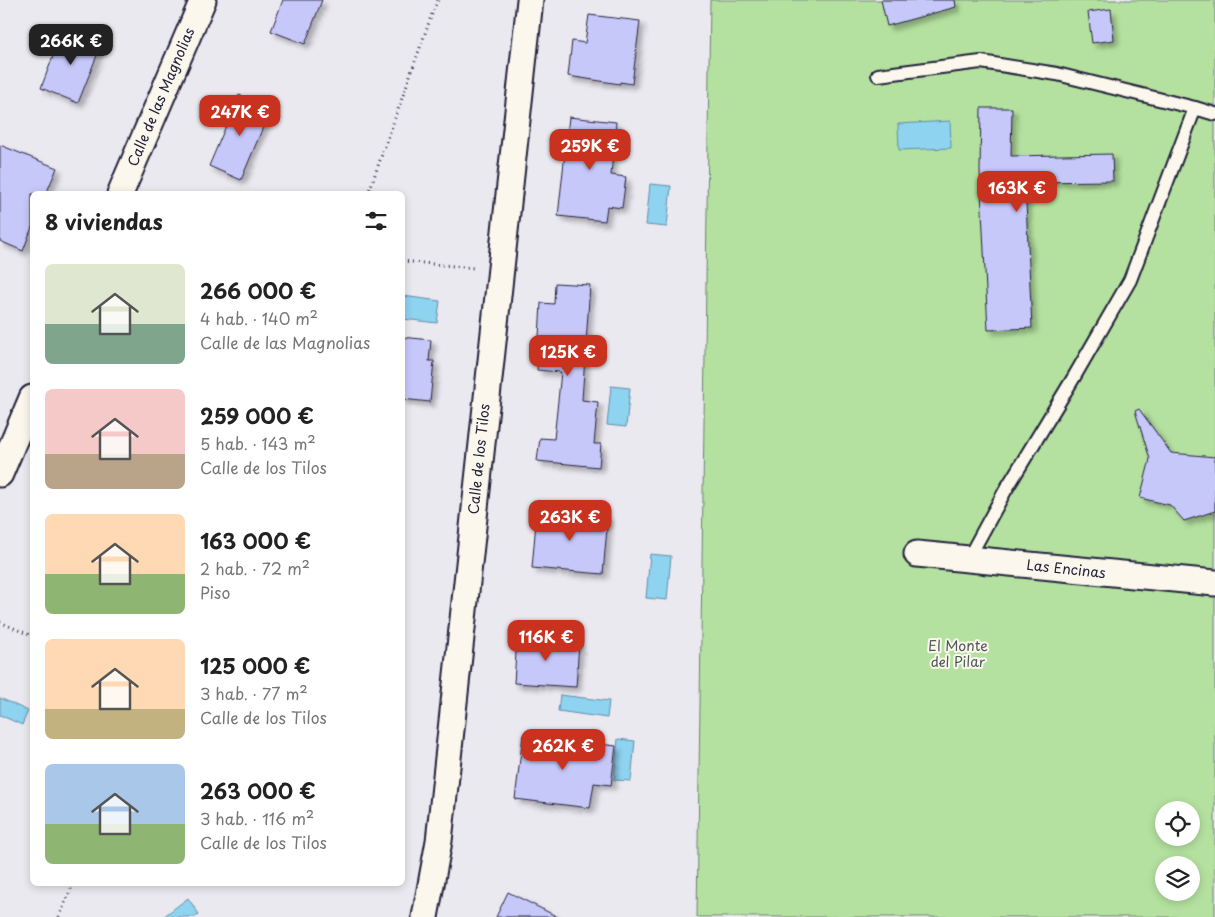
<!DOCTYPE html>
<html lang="es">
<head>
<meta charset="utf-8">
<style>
	body { margin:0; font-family:"Playpen Sans",sans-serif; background:#f2f2f2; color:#222; height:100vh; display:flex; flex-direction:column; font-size:19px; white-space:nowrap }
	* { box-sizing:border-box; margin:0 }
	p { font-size:16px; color:#767676 }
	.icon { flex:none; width:28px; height:28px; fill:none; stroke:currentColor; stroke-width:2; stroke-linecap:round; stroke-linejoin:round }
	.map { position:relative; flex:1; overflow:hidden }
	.sheet { position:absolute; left:30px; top:191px; width:375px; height:695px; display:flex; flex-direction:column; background:#fff; border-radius:8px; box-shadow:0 2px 8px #0003 }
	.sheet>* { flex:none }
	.tools { position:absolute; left:1155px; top:801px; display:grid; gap:10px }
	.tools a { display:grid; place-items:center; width:45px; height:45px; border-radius:50%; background:#fff; box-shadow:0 2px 8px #0003; font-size:25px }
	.price { position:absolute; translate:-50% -42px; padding:0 11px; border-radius:10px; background:#c8321e; color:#fff; font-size:16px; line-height:32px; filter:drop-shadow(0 1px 2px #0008) }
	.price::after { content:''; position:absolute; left:50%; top:30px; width:15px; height:11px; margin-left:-8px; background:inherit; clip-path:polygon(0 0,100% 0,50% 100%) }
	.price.current { background:#222; color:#fff }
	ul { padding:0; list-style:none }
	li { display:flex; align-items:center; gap:15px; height:125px; padding:0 15px }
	li span { display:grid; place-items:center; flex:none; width:140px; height:100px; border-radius:8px; color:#555 }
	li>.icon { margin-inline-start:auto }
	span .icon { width:60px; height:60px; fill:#fffc; stroke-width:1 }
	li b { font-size:21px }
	h2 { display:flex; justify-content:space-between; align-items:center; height:60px; padding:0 15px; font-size:21px }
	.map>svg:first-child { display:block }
	.green { fill:#b4e19f; stroke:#6b826d; fill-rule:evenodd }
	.water { fill:#8ed3f0; stroke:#638ca8 }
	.building { fill:#c7c8fa; stroke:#22223b; filter:url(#shadow) }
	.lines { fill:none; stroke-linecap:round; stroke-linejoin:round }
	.lane-casing { stroke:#22223b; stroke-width:16 }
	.street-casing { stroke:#22223b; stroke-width:29 }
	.path { stroke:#22223b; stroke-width:3; stroke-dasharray:1 4; stroke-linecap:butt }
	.lane { stroke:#fbf7ec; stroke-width:12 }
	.street { stroke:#fbf7ec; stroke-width:25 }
	.labels { text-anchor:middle; stroke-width:4; stroke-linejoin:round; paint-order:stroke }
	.street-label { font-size:14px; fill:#22223b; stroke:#fbf7ec }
	.park-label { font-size:14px; fill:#4e5b59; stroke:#fbf7ec }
</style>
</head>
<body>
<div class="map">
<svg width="1215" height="917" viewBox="0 0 1215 917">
	<defs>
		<filter id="shadow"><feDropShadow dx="4.5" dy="4.5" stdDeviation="2.5" flood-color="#0004"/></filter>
	</defs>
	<rect width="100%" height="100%" fill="#ebe9f0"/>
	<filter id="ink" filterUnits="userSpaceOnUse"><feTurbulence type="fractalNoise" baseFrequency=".02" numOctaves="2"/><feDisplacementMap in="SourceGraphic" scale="10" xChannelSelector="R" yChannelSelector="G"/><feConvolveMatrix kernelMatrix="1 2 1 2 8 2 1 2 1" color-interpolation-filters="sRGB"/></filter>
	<g filter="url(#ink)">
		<!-- green -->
		<path class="green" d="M710,0H1215V917H697ZM1164,810H1191V838H1164ZM1164,865H1191V892H1164Z"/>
		<!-- water -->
		<g class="water">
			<path d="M950,121L951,148L899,150L898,124Z"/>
			<path d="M650,184L671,186L667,227L646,225Z"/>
			<path d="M403,296L440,301L437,323L403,319Z"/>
			<path d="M611,386L630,388L626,427L607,425Z"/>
			<path d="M650,554L671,556L667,600L646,598Z"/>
			<path d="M560,695L609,701L607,718L558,711Z"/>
			<path d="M0,698L28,711L22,725L0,715Z"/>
			<path d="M618,739L635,741L631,781L614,780Z"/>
			<path d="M188,898L199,914L196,917H163Z"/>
		</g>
		<!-- building -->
		<g class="building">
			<path d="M283,0H322L305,44L271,31Z"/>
			<path d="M881,0H955L956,7L887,26Z"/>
			<path d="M1111,9L1114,40L1092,43L1088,12Z"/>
			<path d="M589,15L640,21L632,84L620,82V84L568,76L572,41L585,43Z"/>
			<path d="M63,30L101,45L78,103L41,88Z"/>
			<path d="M239,95L271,108L241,180L209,166Z"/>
			<path d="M981,108H1012L1011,156L1112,154L1113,181L1025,182L1032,328L988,330L980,171Z"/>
			<path d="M569,117L616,122L611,175L626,177L622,208L607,206L605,221L558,216Z"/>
			<path d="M0,145L57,168L46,194H32V227L23,251L0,241Z"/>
			<path d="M555,283L590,285L582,400L598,402L594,444H601L599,467L537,461L540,438L554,439L561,372L537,370L541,303L554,304Z"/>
			<path d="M402,337L431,340L429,361H434L430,402L402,399Z"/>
			<path d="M1139,409L1171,453L1215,457V511L1184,521L1170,505L1140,498L1150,459L1135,411Z"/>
			<path d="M537,511L608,516L603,574L532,568Z"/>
			<path d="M517,637L579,642L576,687L514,683Z"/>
			<path d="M523,735L616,746L611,785L594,783L590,808L515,799Z"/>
			<path d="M508,892L558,917H496Z"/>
		</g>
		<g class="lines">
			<!-- lane casing -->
			<g class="lane-casing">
				<g id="lane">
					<path d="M878,75L981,62L1057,74L1195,108L1215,114"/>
					<path d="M968,559L1005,491L1074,377L1130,280L1195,108"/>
				</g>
			</g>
			<!-- street casing -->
			<g class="street-casing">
				<g id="street">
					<path d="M120,194L203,0"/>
					<path d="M0,474L32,398"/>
					<path d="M917,554L1215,583"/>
					<path d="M425,917L439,841L530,0"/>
				</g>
			</g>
			<!-- path -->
			<g class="path">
				<path d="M368,194L433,11L438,0"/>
				<path d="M402,261L474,268"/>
				<path d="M0,622L32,636"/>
				<path d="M59,917L73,884"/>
			</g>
			<!-- lane -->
			<use href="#lane" class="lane"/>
			<!-- street -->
			<use href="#street" class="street"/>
		</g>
	</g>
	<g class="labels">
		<!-- street labels -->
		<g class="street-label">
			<text transform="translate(161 97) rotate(-67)" y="5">Calle de las Magnolias</text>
			<text transform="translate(479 459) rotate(-84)" y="5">Calle de los Tilos</text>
			<text transform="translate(1066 569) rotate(6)" y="5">Las Encinas</text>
		</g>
		<!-- park labels -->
		<g class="park-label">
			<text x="958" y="651">El Monte<tspan x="958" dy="16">del Pilar</tspan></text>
		</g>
	</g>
</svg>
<div class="tools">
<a><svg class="icon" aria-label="locate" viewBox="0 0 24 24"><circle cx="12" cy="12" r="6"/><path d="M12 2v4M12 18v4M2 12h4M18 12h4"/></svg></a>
<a><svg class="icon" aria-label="layers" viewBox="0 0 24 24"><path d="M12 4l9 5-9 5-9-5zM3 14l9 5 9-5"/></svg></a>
</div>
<b class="price current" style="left:71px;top:66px">266K €</b>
<b class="price" style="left:240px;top:137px">247K €</b>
<b class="price" style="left:590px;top:171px">259K €</b>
<b class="price" style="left:1017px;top:213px">163K €</b>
<b class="price" style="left:568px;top:377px">125K €</b>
<b class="price" style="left:570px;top:542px">263K €</b>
<b class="price" style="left:546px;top:662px">116K €</b>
<b class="price" style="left:563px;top:771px">262K €</b>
<section class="sheet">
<h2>8 viviendas<svg class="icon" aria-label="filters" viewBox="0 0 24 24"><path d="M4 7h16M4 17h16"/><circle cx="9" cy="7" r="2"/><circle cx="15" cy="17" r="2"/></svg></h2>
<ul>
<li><span style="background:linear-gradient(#dfe7d0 60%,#7fa58c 0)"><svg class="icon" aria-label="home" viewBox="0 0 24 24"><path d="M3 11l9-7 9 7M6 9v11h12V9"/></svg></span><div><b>266 000 €</b><p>4 hab. · 140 m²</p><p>Calle de las Magnolias</p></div></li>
<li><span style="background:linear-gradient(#f6c9c9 65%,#b9a48a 0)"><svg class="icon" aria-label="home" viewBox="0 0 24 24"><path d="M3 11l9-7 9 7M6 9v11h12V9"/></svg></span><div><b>259 000 €</b><p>5 hab. · 143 m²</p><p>Calle de los Tilos</p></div></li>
<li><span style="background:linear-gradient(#ffd9b3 60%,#8fb573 0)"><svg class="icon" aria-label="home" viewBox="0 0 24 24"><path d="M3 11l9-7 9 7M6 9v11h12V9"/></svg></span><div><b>163 000 €</b><p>2 hab. · 72 m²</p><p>Piso</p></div></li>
<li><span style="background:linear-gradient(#ffd9b3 70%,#c2b280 0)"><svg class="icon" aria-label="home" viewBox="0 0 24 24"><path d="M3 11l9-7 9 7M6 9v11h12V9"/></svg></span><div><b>125 000 €</b><p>3 hab. · 77 m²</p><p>Calle de los Tilos</p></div></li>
<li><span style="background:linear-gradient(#a9c7e8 60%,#8fb573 0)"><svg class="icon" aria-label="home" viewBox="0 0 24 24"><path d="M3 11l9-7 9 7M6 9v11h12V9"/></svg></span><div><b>263 000 €</b><p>3 hab. · 116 m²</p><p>Calle de los Tilos</p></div></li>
</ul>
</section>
</div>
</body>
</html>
